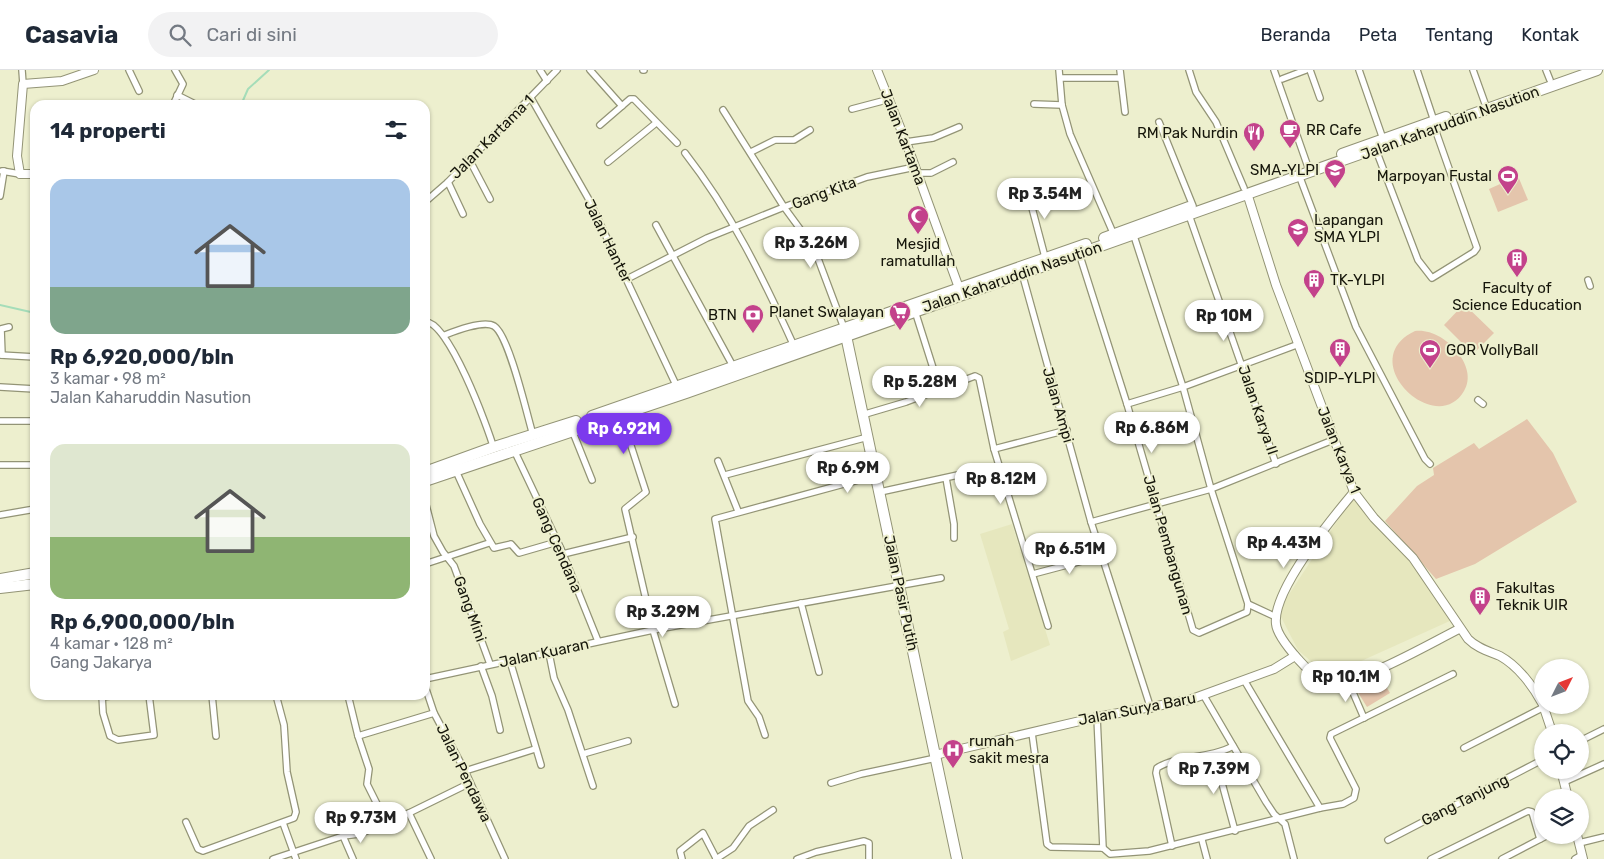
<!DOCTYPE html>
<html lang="id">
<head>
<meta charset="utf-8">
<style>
	body { margin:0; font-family:Rubik,sans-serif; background:#f2f2f3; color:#1f2937; height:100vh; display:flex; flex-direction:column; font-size:19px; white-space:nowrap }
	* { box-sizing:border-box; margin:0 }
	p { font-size:16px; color:#747a83 }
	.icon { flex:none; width:28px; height:28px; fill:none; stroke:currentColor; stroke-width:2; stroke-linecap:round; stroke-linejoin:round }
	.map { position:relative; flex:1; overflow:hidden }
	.sheet { position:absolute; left:30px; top:30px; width:400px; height:600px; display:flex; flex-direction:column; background:#fff; border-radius:15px; box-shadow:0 1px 4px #0004 }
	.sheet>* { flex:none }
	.needle { width:32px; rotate:48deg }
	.tools { position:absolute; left:1534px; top:589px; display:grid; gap:10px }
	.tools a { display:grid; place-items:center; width:55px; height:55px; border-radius:50%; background:#fff; box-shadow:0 1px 4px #0004; font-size:25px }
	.price { position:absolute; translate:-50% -42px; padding:0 11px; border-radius:18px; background:#fff; color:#222; font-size:16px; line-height:32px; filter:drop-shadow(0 1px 2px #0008) }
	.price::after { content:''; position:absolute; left:50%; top:30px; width:15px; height:11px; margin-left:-8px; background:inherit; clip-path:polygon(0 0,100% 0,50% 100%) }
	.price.active { background:#7c3aed; color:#fff }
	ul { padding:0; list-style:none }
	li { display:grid; align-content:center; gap:10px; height:265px; padding:0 20px }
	li span { display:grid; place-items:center; height:155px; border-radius:15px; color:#555 }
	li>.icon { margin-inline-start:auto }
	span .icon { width:90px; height:90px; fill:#fffc; stroke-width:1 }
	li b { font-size:21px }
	h2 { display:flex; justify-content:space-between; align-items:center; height:60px; padding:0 20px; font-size:21px }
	header { display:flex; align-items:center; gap:30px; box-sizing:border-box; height:70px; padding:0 25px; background:#fff; border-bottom:1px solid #e0e1e3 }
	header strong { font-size:24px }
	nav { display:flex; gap:28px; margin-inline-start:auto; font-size:18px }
	.search { width:350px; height:45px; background:#f2f2f3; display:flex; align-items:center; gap:12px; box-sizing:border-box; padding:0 18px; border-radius:28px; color:#747a83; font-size:19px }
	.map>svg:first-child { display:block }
	.built { fill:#e6e7be }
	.grass { fill:#e4c5ac }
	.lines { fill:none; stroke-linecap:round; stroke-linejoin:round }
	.stream { stroke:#a5ddb9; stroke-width:2 }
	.street-casing { stroke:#939476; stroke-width:8 }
	.secondary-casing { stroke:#939476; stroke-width:10 }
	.highway-casing { stroke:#939476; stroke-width:12 }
	.street { stroke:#fff; stroke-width:5.5 }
	.secondary { stroke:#fff; stroke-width:8 }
	.highway { stroke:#fff; stroke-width:10 }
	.labels { text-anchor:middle; stroke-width:4; stroke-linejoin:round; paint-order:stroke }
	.street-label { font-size:15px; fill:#15150a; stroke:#edefce }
	.poi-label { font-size:15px; fill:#15150a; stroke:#edefce; text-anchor:start }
</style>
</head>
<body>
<header>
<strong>Casavia</strong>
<div class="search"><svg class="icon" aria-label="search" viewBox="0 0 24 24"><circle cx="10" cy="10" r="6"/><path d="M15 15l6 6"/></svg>Cari di sini</div>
<nav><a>Beranda</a><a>Peta</a><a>Tentang</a><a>Kontak</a></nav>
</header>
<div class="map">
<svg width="1604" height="789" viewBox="0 0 1604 789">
	<rect width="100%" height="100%" fill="#edefce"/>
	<!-- built -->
	<g class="built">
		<path d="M1353,427L1413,488L1452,550L1328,606L1298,580L1278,541Z"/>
		<path d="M1012,454L1050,575L1011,591L1003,562L1009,559L980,464Z"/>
	</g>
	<!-- grass -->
	<g class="grass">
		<path d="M1518,106L1528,130L1498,142L1489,119Z"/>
		<path d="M1464,234L1494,263L1473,284L1444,255Z"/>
		<path d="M1415,261C1443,257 1480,296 1464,321C1436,369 1353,290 1415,261Z"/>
		<path d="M1527,349L1553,383L1577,432L1475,494L1436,509L1385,451L1417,416L1434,405L1433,398L1474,373L1479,379Z"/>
		<path d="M1377,601L1390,623L1367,637L1354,616Z"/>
	</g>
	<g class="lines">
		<!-- stream -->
		<g class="stream">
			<path d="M241,35L248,19L269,0"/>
			<path d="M0,235L35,243"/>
		</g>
		<!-- street casing -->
		<g class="street-casing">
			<g id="street">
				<path d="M22,0L23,14"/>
				<path d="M129,0L139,21"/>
				<path d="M540,0L547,11"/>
				<path d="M590,0L622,36L630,29H634L677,73"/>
				<path d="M643,0H644"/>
				<path d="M1059,0L1062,35L1070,64L1114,165"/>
				<path d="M1120,0L1125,42"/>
				<path d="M1189,0L1196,22L1216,52L1244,118"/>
				<path d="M1274,0L1308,97"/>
				<path d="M1310,0L1320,28"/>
				<path d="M1359,0L1383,69"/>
				<path d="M1417,0L1434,51"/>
				<path d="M1473,0L1487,39"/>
				<path d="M1546,0L1550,10"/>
				<path d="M1060,8H1120"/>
				<path d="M1282,9L1306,0"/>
				<path d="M177,25L197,35"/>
				<path d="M531,28L588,128L677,317"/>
				<path d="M1034,34L1062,35"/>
				<path d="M173,35L183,14L175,0"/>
				<path d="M852,39L890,29"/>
				<path d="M723,40L784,137L814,178L844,258"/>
				<path d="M1159,52L1193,136"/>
				<path d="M600,55L622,36"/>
				<path d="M906,72L933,68L959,57"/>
				<path d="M1376,80L1418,190L1432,208L1474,182L1477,178L1435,59"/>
				<path d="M751,82L775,70H794L810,60"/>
				<path d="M685,83C731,142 763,208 794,276"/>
				<path d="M469,89L490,129"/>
				<path d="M608,92L656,53"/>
				<path d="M2,101L20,104"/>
				<path d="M917,103H931L953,92"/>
				<path d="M1299,105L1356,257L1425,389L1430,394"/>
				<path d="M448,112L463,144"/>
				<path d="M1027,119L1045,187"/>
				<path d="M0,126L4,101"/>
				<path d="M425,132L448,112L557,0"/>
				<path d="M1189,145L1276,394"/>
				<path d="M656,155L734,298"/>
				<path d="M1134,166L1183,317L1211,419L1248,534L1276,547"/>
				<path d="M1079,183L1127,334L1193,560L1199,563L1247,542L1248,534"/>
				<path d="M1022,203L1091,452L1151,639"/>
				<path d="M627,209L707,168L784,137L867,107L915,97"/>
				<path d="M1588,210L1590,216"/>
				<path d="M915,241L940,320"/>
				<path d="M425,252C448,249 488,358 494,379"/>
				<path d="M445,265C455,261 484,250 494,256C509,265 527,345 533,365"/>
				<path d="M0,285L35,287"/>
				<path d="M2,285L1,259L9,257"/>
				<path d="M0,317L35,319"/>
				<path d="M1478,330L1483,334"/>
				<path d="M1127,334L1183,317L1299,274"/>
				<path d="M621,345L646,422L625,439L653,560L675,634"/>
				<path d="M862,345L906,332L975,306L979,308L994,379L1048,556"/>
				<path d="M0,351H35"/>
				<path d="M572,360L592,410"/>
				<path d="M994,379L1067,360"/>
				<path d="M514,380L561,479L598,571"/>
				<path d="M718,391L738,441"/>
				<path d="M0,395H35"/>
				<path d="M456,401L480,454L494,478L511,474L519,483L557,472"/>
				<path d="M725,405L868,367"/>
				<path d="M946,408L954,454V468"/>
				<path d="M880,422L999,396"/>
				<path d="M425,431L434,466L443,482L454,496L490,594"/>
				<path d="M0,445L35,439"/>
				<path d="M1091,452L1211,419L1333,370"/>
				<path d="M563,484L633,467"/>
				<path d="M425,494L489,473"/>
				<path d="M1033,504L1101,486"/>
				<path d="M801,533L819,602"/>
				<path d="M549,583L554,608L568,640L593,716"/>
				<path d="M510,591L541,695"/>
				<path d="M481,596L492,626L500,660"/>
				<path d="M425,609L653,560L941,508"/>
				<path d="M1244,610L1320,738"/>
				<path d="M1348,611L1364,648"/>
				<path d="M425,616L434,643L465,701L505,789"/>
				<path d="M102,625L103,643L110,666L118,670L154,665L149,625"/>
				<path d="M212,625L216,666"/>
				<path d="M348,625L358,666L369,699L367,714L386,752"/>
				<path d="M1204,626L1266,732L1274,744L1285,754L1294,789"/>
				<path d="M103,627L117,625"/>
				<path d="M1097,647L1103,778"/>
				<path d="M1032,663L1047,774L1051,777L1103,778L1110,784L1149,781L1320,738L1343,734L1354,728L1356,719L1330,668L1331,664L1453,604"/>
				<path d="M765,665L759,647L748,631L715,449L877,405"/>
				<path d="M358,666L434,643"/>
				<path d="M1580,671L1604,659"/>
				<path d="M1464,678L1544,637"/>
				<path d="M583,684L628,671"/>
				<path d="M1214,684L1235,761"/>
				<path d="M465,701L535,679"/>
				<path d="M1564,712L1604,694"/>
				<path d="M831,713L861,704L936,688"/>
				<path d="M409,743L470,713"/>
				<path d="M186,752L198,779L203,781L294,748L296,742L287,702L284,655L276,625"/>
				<path d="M283,753L296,789"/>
				<path d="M343,766L353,789"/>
				<path d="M1202,770L1207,789"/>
				<path d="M1388,770L1542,690"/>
				<path d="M1579,773L1604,767"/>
				<path d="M1172,776L1156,703L1157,698C1176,685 1210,689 1233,676"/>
				<path d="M273,789L343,766L359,764L409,743L431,789"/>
				<path d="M682,789L680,781L703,763L716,788"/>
				<path d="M716,789L733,778L749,756L773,740"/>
				<path d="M797,789L816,782L864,771L869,773V789"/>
				<path d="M1431,789L1528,741L1532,742L1540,769"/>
				<path d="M1502,789L1548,765"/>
				<path d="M1575,789L1582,785"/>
			</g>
		</g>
		<!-- secondary casing -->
		<g class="secondary-casing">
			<g id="secondary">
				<path d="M877,0L906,72L959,218"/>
				<path d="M35,104H20L17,86L23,14L62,11L94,0"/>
				<path d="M1247,123L1276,215L1354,422L1374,448L1413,488L1468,569C1477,578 1488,581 1500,586C1518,596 1533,616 1542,633"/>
				<path d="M1354,422C1333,447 1272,521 1276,554C1277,565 1290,580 1298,589C1309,601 1320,614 1338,612C1369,609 1429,574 1459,559"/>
				<path d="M1543,635L1552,662"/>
				<path d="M935,685L1097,647L1189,630L1274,599L1295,586"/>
				<path d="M1561,700L1568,728"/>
				<path d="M1577,765L1583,789"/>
			</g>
		</g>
		<!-- highway casing -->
		<g class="highway-casing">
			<g id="highway">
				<path d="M1342,84L1446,47"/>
				<path d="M1104,168L1189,137"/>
				<path d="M845,261L957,789"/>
				<path d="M592,346L1086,174"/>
				<path d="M425,402L494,377L576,351"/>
				<path d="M425,411L686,323L1597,0"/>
				<path d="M0,509L35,503"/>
				<path d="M0,518L35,514"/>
			</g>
		</g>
		<!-- street -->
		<use href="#street" class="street"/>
		<!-- secondary -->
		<use href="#secondary" class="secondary"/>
		<!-- highway -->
		<use href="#highway" class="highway"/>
	</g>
	<!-- icons -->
	<defs>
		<g id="cafe-pin" transform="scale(1.125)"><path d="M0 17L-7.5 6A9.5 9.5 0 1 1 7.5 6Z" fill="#c3428b" stroke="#edefce"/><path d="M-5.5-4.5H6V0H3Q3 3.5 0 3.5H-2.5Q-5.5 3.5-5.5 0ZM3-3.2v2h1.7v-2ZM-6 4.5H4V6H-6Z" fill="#fff"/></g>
		<g id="restaurant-pin" transform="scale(1.125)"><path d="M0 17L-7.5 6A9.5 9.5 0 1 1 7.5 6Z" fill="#c3428b" stroke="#edefce"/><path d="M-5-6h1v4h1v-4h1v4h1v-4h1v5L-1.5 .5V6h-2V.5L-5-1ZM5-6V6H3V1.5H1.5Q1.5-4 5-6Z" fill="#fff"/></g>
		<g id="school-pin" transform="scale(1.125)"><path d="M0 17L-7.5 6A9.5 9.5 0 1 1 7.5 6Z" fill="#c3428b" stroke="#edefce"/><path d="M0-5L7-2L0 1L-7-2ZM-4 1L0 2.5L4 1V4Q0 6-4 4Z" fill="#fff"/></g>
		<g id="stadium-pin" transform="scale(1.125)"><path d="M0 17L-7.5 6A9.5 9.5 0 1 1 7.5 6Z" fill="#c3428b" stroke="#edefce"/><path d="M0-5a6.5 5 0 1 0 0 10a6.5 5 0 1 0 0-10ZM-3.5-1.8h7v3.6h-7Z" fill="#fff"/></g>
		<g id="mosque-pin" transform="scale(1.125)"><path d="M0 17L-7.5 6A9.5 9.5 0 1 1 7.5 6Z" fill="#c3428b" stroke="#edefce"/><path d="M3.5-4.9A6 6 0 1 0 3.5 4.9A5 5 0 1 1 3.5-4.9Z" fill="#fff"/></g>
		<g id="building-pin" transform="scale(1.125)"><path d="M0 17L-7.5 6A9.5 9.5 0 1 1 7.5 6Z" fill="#c3428b" stroke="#edefce"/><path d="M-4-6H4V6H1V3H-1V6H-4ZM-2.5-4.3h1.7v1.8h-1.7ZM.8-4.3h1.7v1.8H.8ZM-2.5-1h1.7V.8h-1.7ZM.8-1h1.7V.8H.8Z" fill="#fff"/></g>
		<g id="supermarket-pin" transform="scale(1.125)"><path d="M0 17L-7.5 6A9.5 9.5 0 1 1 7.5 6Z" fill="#c3428b" stroke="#edefce"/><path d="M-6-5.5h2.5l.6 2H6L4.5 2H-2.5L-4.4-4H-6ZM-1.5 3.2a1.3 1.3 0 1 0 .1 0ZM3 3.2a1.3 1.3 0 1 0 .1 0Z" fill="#fff"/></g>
		<g id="bank-pin" transform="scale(1.125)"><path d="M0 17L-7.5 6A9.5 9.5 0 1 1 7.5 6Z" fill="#c3428b" stroke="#edefce"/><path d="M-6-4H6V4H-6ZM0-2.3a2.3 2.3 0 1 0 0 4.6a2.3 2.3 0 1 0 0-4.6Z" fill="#fff"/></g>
		<g id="hospital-pin" transform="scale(1.125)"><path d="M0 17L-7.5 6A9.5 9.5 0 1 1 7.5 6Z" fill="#c3428b" stroke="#edefce"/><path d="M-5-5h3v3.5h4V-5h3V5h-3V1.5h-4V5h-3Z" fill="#fff"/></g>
	</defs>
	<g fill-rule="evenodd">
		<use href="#cafe-pin" x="1290" y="60"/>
		<use href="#restaurant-pin" x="1254" y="63"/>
		<use href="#school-pin" x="1335" y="100"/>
		<use href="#stadium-pin" x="1508" y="106"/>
		<use href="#mosque-pin" x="918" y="146"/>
		<use href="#school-pin" x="1298" y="159"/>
		<use href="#building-pin" x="1517" y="189"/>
		<use href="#building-pin" x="1314" y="210"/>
		<use href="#supermarket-pin" x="900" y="242"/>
		<use href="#bank-pin" x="753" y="245"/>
		<use href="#building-pin" x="1340" y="279"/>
		<use href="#stadium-pin" x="1430" y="280"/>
		<use href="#building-pin" x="1480" y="527"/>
		<use href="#hospital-pin" x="953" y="680"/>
	</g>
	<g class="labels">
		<!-- street labels -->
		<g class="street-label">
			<text transform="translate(1450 53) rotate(-20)" y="5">Jalan Kaharuddin Nasution</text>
			<text transform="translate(492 67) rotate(-45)" y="5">Jalan Kartama 1</text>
			<text transform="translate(903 67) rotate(69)" y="5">Jalan Kartama</text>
			<text transform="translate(824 123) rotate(-20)" y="5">Gang Kita</text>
			<text transform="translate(608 171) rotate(64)" y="5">Jalan Hanter</text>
			<text transform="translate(1012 207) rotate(-19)" y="5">Jalan Kaharuddin Nasution</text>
			<text transform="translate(1058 335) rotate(74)" y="5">Jalan Ampi</text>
			<text transform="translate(1258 340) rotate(71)" y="5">Jalan Karya II</text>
			<text transform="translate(1339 380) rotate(68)" y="5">Jalan Karya 1</text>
			<text transform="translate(557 475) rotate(66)" y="5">Gang Cendana</text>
			<text transform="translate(1168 475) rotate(74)" y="5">Jalan Pembangunan</text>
			<text transform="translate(901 523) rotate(78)" y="5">Jalan Pasir Putih</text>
			<text transform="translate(470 539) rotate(70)" y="5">Gang Mini</text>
			<text transform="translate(544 583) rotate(-12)" y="5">Jalan Kuaran</text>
			<text transform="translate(1137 639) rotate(-11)" y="5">Jalan Surya Baru</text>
			<text transform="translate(464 703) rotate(64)" y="5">Jalan Pendawa</text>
			<text transform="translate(1465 730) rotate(-27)" y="5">Gang Tanjung</text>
		</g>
		<!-- poi labels -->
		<g class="poi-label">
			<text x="1306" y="65">RR Cafe</text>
			<text x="1238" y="68" text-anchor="end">RM Pak Nurdin</text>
			<text x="1319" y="105" text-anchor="end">SMA-YLPI</text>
			<text x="1492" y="111" text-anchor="end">Marpoyan Fustal</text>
			<text x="1314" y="155">Lapangan<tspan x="1314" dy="17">SMA YLPI</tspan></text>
			<text x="918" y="179" text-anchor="middle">Mesjid<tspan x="918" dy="17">ramatullah</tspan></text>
			<text x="1330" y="215">TK-YLPI</text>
			<text x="1517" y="223" text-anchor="middle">Faculty of<tspan x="1517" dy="17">Science Education</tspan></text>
			<text x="884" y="247" text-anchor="end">Planet Swalayan</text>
			<text x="737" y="250" text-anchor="end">BTN</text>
			<text x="1446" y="285">GOR VollyBall</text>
			<text x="1340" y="313" text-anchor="middle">SDIP-YLPI</text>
			<text x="1496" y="523">Fakultas<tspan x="1496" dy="17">Teknik UIR</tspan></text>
			<text x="969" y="676">rumah<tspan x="969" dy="17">sakit mesra</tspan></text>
		</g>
	</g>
</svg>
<div class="tools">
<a><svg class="needle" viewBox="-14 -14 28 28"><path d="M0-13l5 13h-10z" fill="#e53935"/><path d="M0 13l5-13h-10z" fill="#747a83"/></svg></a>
<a><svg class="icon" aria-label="locate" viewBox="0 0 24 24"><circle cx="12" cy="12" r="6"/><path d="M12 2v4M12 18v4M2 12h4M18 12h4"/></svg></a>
<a><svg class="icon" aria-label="layers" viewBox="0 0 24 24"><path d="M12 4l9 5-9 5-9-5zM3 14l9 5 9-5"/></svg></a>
</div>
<b class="price" style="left:1045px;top:150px">Rp 3.54M</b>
<b class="price" style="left:811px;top:199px">Rp 3.26M</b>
<b class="price" style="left:1224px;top:272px">Rp 10M</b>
<b class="price" style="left:920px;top:338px">Rp 5.28M</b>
<b class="price" style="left:1152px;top:384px">Rp 6.86M</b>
<b class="price active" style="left:624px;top:385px">Rp 6.92M</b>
<b class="price" style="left:848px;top:424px">Rp 6.9M</b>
<b class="price" style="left:1001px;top:435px">Rp 8.12M</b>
<b class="price" style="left:1284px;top:499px">Rp 4.43M</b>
<b class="price" style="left:1070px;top:505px">Rp 6.51M</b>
<b class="price" style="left:663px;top:568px">Rp 3.29M</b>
<b class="price" style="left:1346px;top:633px">Rp 10.1M</b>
<b class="price" style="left:1214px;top:725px">Rp 7.39M</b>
<b class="price" style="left:361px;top:774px">Rp 9.73M</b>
<section class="sheet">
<h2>14 properti<svg class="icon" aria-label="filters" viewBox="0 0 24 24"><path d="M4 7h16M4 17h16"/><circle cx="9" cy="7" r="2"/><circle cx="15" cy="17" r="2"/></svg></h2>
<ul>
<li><span style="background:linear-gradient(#a9c7e8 70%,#7fa58c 0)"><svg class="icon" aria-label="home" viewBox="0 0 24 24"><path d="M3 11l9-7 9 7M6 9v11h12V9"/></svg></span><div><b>Rp 6,920,000/bln</b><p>3 kamar · 98 m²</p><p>Jalan Kaharuddin Nasution</p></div></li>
<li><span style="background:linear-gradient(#dfe7d0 60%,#8fb573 0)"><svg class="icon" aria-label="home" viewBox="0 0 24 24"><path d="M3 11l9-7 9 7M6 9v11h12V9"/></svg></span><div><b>Rp 6,900,000/bln</b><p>4 kamar · 128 m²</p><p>Gang Jakarya</p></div></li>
</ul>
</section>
</div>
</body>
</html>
